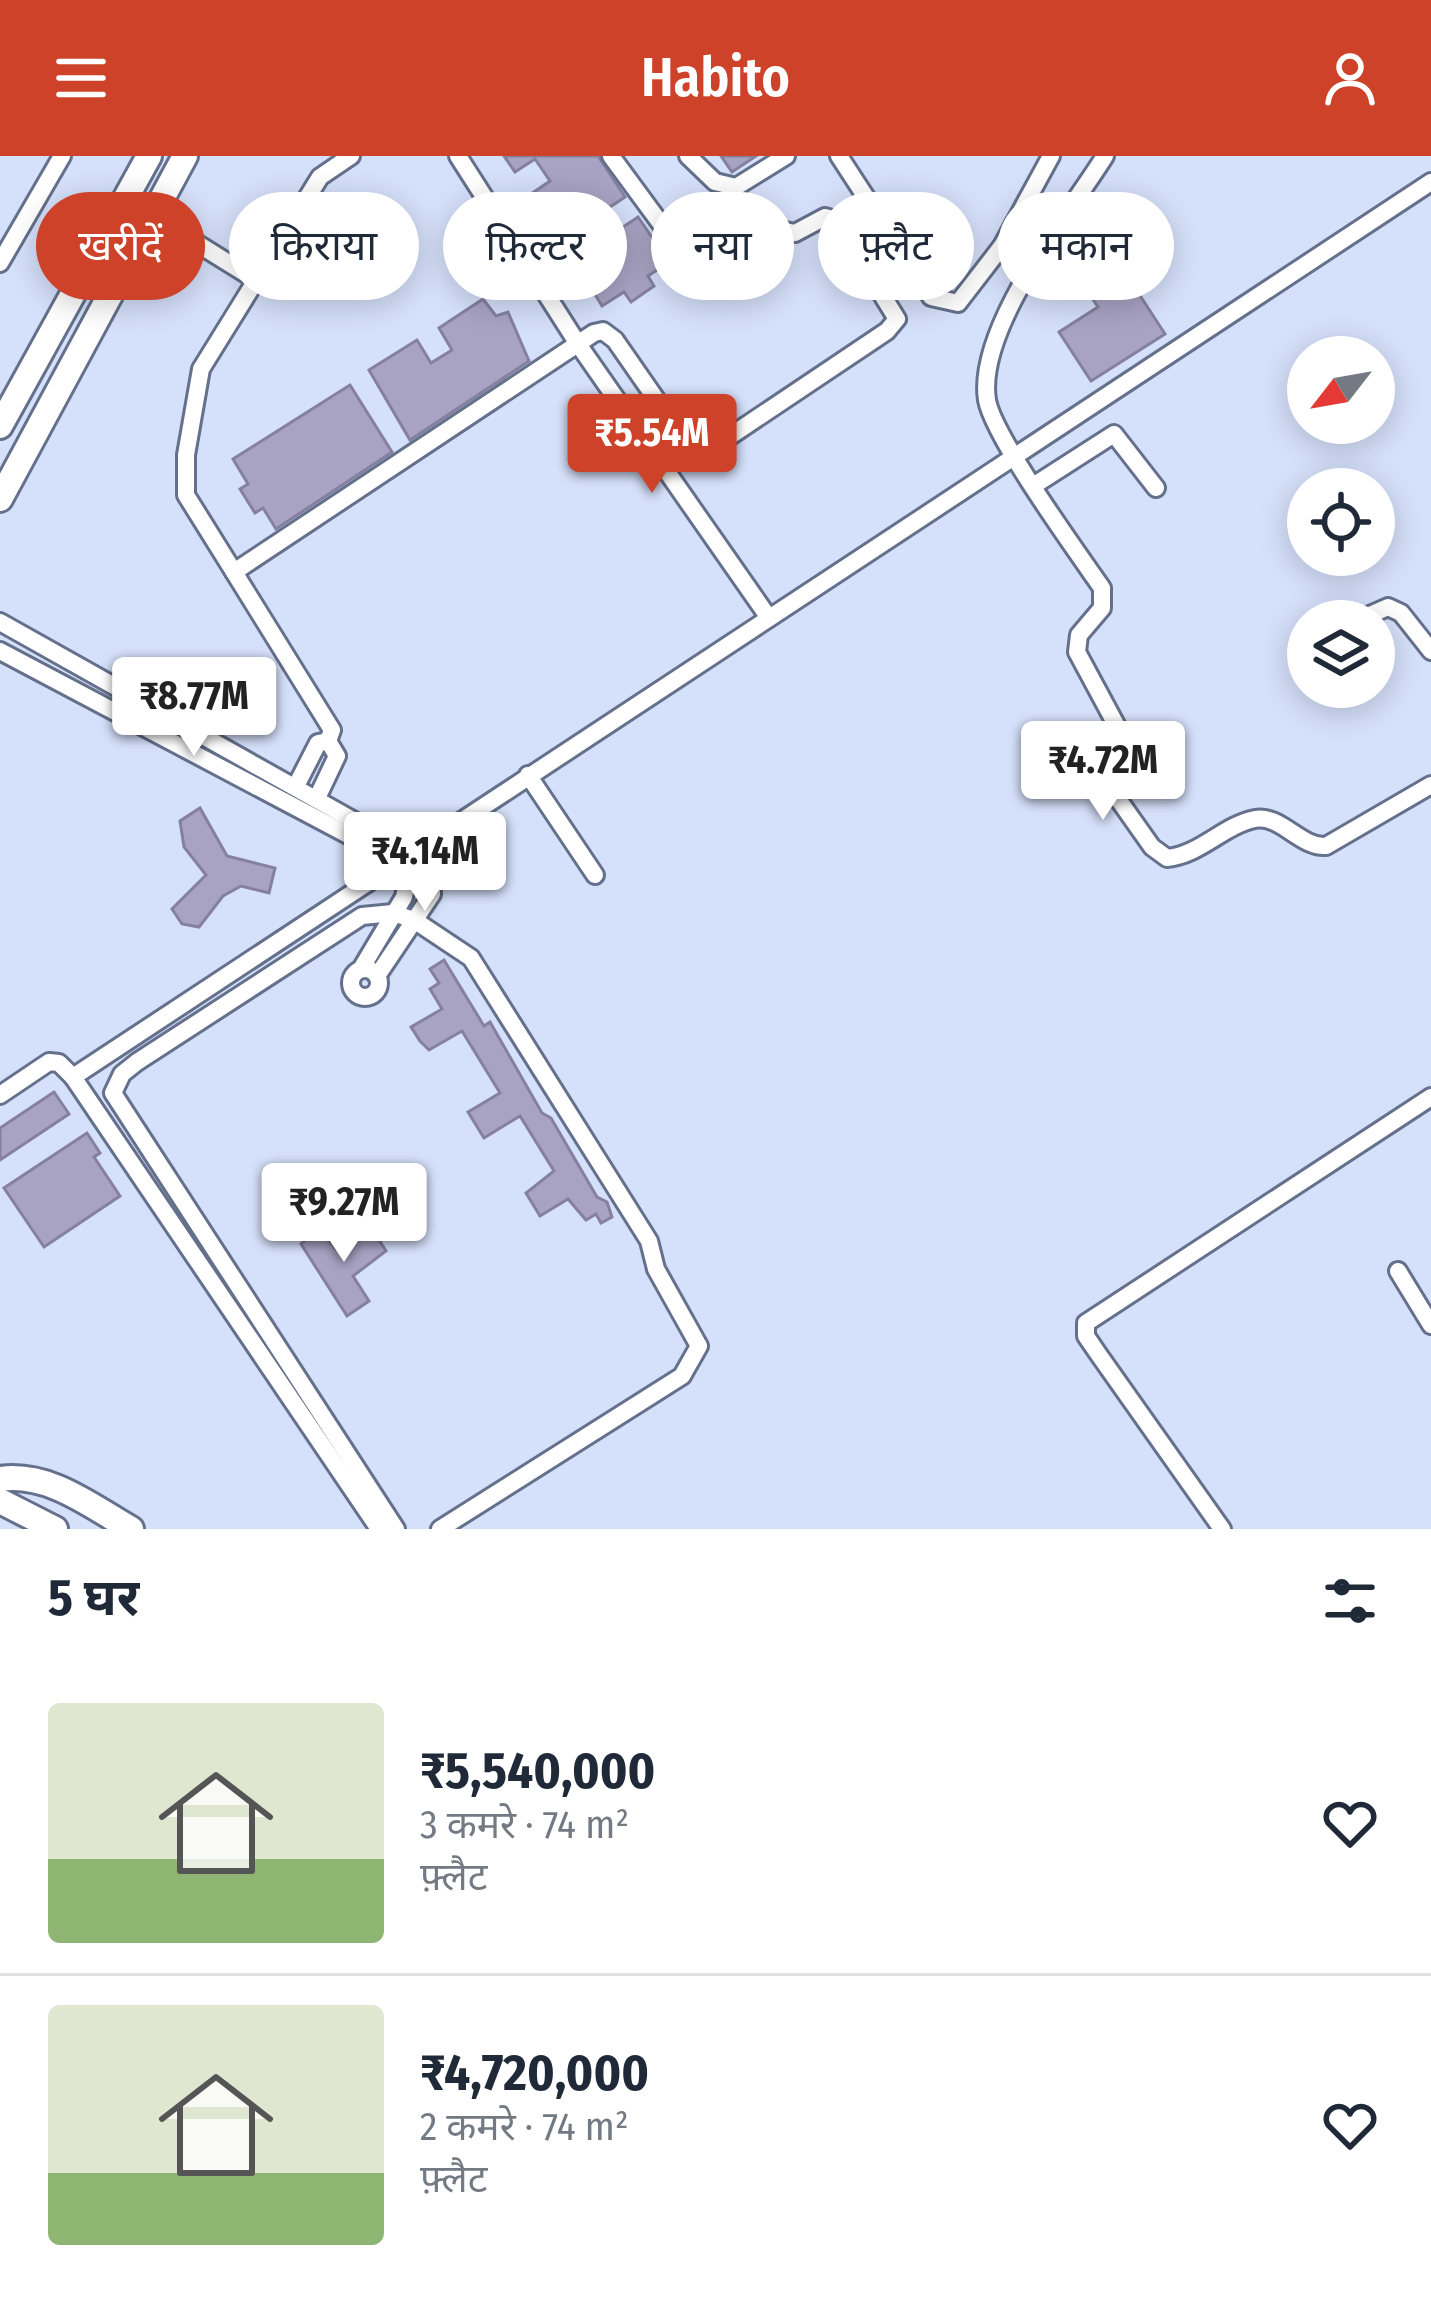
<!DOCTYPE html>
<html lang="hi">
<head>
<meta charset="utf-8">
<style>
	body { margin:0; font-family:"Fira Sans Condensed","Noto Sans Devanagari",sans-serif; background:#f2f2f3; color:#1f2937; height:100vh; display:flex; flex-direction:column; font-size:45px; white-space:nowrap }
	* { box-sizing:border-box; margin:0 }
	p { font-size:39px; color:#747a83 }
	.icon { flex:none; width:66px; height:66px; fill:none; stroke:currentColor; stroke-width:2; stroke-linecap:round; stroke-linejoin:round }
	.map { position:relative; height:1373px; overflow:hidden }
	.drawer { display:flex; flex-direction:column; background:#fff; flex:1 }
	.drawer>* { flex:none }
	.top-card { position:absolute; left:36px; top:36px; width:1359px; height:108px; display:flex; gap:24px }
	.needle { width:78px; rotate:239deg }
	.controls { position:absolute; left:1287px; top:180px; display:grid; gap:24px }
	.controls a { display:grid; place-items:center; width:108px; height:108px; border-radius:50%; background:#fff; box-shadow:0 6px 30px #0003; font-size:60px }
	.price { position:absolute; translate:-50% -102px; padding:0 27px; border-radius:12px; background:#fff; color:#222; font-size:39px; line-height:78px; filter:drop-shadow(0 3px 6px #0008) }
	.price::after { content:''; position:absolute; left:50%; top:72px; width:36px; height:27px; margin-left:-18px; background:inherit; clip-path:polygon(0 0,100% 0,50% 100%) }
	.price.selected { background:#cd4229; color:#fff }
	ul { padding:0; list-style:none }
	li { display:flex; align-items:center; gap:36px; height:300px; padding:0 48px }
	li+li { border-top:3px solid #e0e1e3 }
	li span { display:grid; place-items:center; flex:none; width:336px; height:240px; border-radius:12px; color:#555 }
	li>.icon { margin-inline-start:auto }
	span .icon { width:144px; height:144px; fill:#fffc; stroke-width:1 }
	li b { font-size:51px }
	h2 { display:flex; justify-content:space-between; align-items:center; height:144px; padding:0 48px; font-size:51px }
	.chip { padding:0 42px; border-radius:54px; background:#fff; box-shadow:0 6px 30px #0003; font-size:42px; line-height:108px }
	.chip.selected { background:#cd4229; color:#fff }
	header { display:flex; justify-content:space-between; align-items:center; height:156px; padding:0 48px; background:#cd4229; color:#fff; font-size:54px; font-weight:600 }
	.map>svg:first-child { display:block }
	.building { fill:#a8a3c3; stroke:#85809f; stroke-width:3 }
	.lines { fill:none; stroke-linecap:round; stroke-linejoin:round }
	.street-casing { stroke:#64708c; stroke-width:22 }
	.secondary-casing { stroke:#64708c; stroke-width:30 }
	.street { stroke:#fff; stroke-width:16 }
	.secondary { stroke:#fff; stroke-width:24 }
</style>
</head>
<body>
<header><svg class="icon" aria-label="menu" viewBox="0 0 24 24"><path d="M4 6h16M4 12h16M4 18h16"/></svg>Habito<svg class="icon" aria-label="person" viewBox="0 0 24 24"><circle cx="12" cy="8" r="4"/><path d="M4 21q1-7 8-7t8 7"/></svg></header>
<div class="map">
<svg width="1431" height="1373" viewBox="0 0 1431 1373">
	<rect width="100%" height="100%" fill="#d5e0fa"/>
	<!-- building -->
	<g class="building">
		<path d="M504,0H598L625,41L604,55L617,75L638,61L669,106L648,120L654,130L631,146L624,136L602,150L574,104L594,90L580,71L559,85L531,38L550,25L535,3L515,16Z"/>
		<path d="M721,0H756L732,16Z"/>
		<path d="M1112,56L1145,105L1126,118L1165,178L1091,225L1059,176L1098,151L1060,94Z"/>
		<path d="M483,143L496,160L508,156L529,205L410,284L369,214L417,184L431,207L452,194L439,172Z"/>
		<path d="M350,229L392,296L276,373L263,352L255,357L240,333L248,328L233,303Z"/>
		<path d="M200,652L227,700L275,712L269,737L241,730L223,740L199,771L182,768L172,753L206,719L184,691L180,665Z"/>
		<path d="M444,804L484,870L490,866L542,957L551,962L597,1041L607,1046L612,1061L601,1067L596,1058L586,1064L568,1043L540,1060L526,1037L554,1015L520,960L484,982L468,956L500,937L462,875L429,894L420,885L411,871L442,853L430,833L439,827L430,813Z"/>
		<path d="M54,936L69,958L0,1004V972Z"/>
		<path d="M87,977L100,997L94,1001L120,1040L44,1091L4,1032Z"/>
		<path d="M319,1072L336,1093L372,1073L386,1095L353,1120L369,1145L347,1160L301,1088Z"/>
	</g>
	<g class="lines">
		<!-- street casing -->
		<g class="street-casing">
			<g id="street">
				<path d="M458,0L578,188L769,462"/>
				<path d="M688,0L715,26L736,31L786,0"/>
				<path d="M839,0L931,141L958,147L1002,90L1051,0"/>
				<path d="M1105,0C1067,60 976,173 987,244C993,280 1077,396 1102,432V452L1079,479L1077,496L1127,589L1129,602L1116,640L1152,691L1167,702C1200,699 1224,669 1255,663C1280,658 1301,692 1326,690L1431,629"/>
				<path d="M153,60L259,126"/>
				<path d="M1014,68L1049,88"/>
				<path d="M1002,90L1036,109"/>
				<path d="M0,107L62,0"/>
				<path d="M1033,330L1114,278L1156,332"/>
				<path d="M234,416L186,339V299L201,213L320,21L351,0"/>
				<path d="M1356,465L1388,451L1401,457L1431,495"/>
				<path d="M0,466L431,708L432,738L377,820"/>
				<path d="M0,495L399,706L409,716L404,741L361,813"/>
				<path d="M1301,502L1308,498"/>
				<path d="M528,619L595,719"/>
				<path d="M296,630L318,587L328,585L332,574L234,416L594,177L603,175L615,184L690,292L702,299L887,175L897,163L836,64L825,61L795,77L751,68L702,102H686L611,0"/>
				<path d="M317,642L337,600L328,585"/>
				<circle cx="365" cy="827" r="14"/>
				<path d="M0,939L49,906L59,907L73,921"/>
				<path d="M1398,1115L1431,1169"/>
				<path d="M379,1373L73,921L1431,26"/>
				<path d="M396,1373L113,937L122,918L137,906L362,760L393,757L414,764L471,802L649,1085L656,1113L699,1190L682,1220L440,1373"/>
				<path d="M1222,1373L1099,1199L1086,1180V1167L1431,941"/>
			</g>
		</g>
		<!-- secondary casing -->
		<g class="secondary-casing">
			<g id="secondary">
				<path d="M0,270L149,0"/>
				<path d="M0,343L185,0"/>
				<path d="M0,1323C49,1316 91,1350 131,1373"/>
				<path d="M0,1345L55,1373"/>
			</g>
		</g>
		<!-- street -->
		<use href="#street" class="street"/>
		<!-- secondary -->
		<use href="#secondary" class="secondary"/>
	</g>
</svg>
<div class="controls">
<a><svg class="needle" viewBox="-14 -14 28 28"><path d="M0-13l5 13h-10z" fill="#e53935"/><path d="M0 13l5-13h-10z" fill="#747a83"/></svg></a>
<a><svg class="icon" aria-label="locate" viewBox="0 0 24 24"><circle cx="12" cy="12" r="6"/><path d="M12 2v4M12 18v4M2 12h4M18 12h4"/></svg></a>
<a><svg class="icon" aria-label="layers" viewBox="0 0 24 24"><path d="M12 4l9 5-9 5-9-5zM3 14l9 5 9-5"/></svg></a>
</div>
<b class="price selected" style="left:652px;top:340px">₹5.54M</b>
<b class="price" style="left:194px;top:603px">₹8.77M</b>
<b class="price" style="left:1103px;top:667px">₹4.72M</b>
<b class="price" style="left:425px;top:758px">₹4.14M</b>
<b class="price" style="left:344px;top:1109px">₹9.27M</b>
<div class="top-card">
<a class="chip selected">खरीदें</a>
<a class="chip">किराया</a>
<a class="chip">फ़िल्टर</a>
<a class="chip">नया</a>
<a class="chip">फ़्लैट</a>
<a class="chip">मकान</a>
</div>
</div>
<section class="drawer">
<h2>5 घर<svg class="icon" aria-label="filters" viewBox="0 0 24 24"><path d="M4 7h16M4 17h16"/><circle cx="9" cy="7" r="2"/><circle cx="15" cy="17" r="2"/></svg></h2>
<ul>
<li><span style="background:linear-gradient(#dfe7d0 65%,#8fb573 0)"><svg class="icon" aria-label="home" viewBox="0 0 24 24"><path d="M3 11l9-7 9 7M6 9v11h12V9"/></svg></span><div><b>₹5,540,000</b><p>3 कमरे · 74 m²</p><p>फ़्लैट</p></div><svg class="icon" aria-label="heart" viewBox="0 0 24 24"><path d="M12 20l-8-8c-3-5 5-10 8-4 3-6 11-1 8 4z"/></svg></li>
<li><span style="background:linear-gradient(#dfe7d0 70%,#8fb573 0)"><svg class="icon" aria-label="home" viewBox="0 0 24 24"><path d="M3 11l9-7 9 7M6 9v11h12V9"/></svg></span><div><b>₹4,720,000</b><p>2 कमरे · 74 m²</p><p>फ़्लैट</p></div><svg class="icon" aria-label="heart" viewBox="0 0 24 24"><path d="M12 20l-8-8c-3-5 5-10 8-4 3-6 11-1 8 4z"/></svg></li>
</ul>
</section>
</body>
</html>
